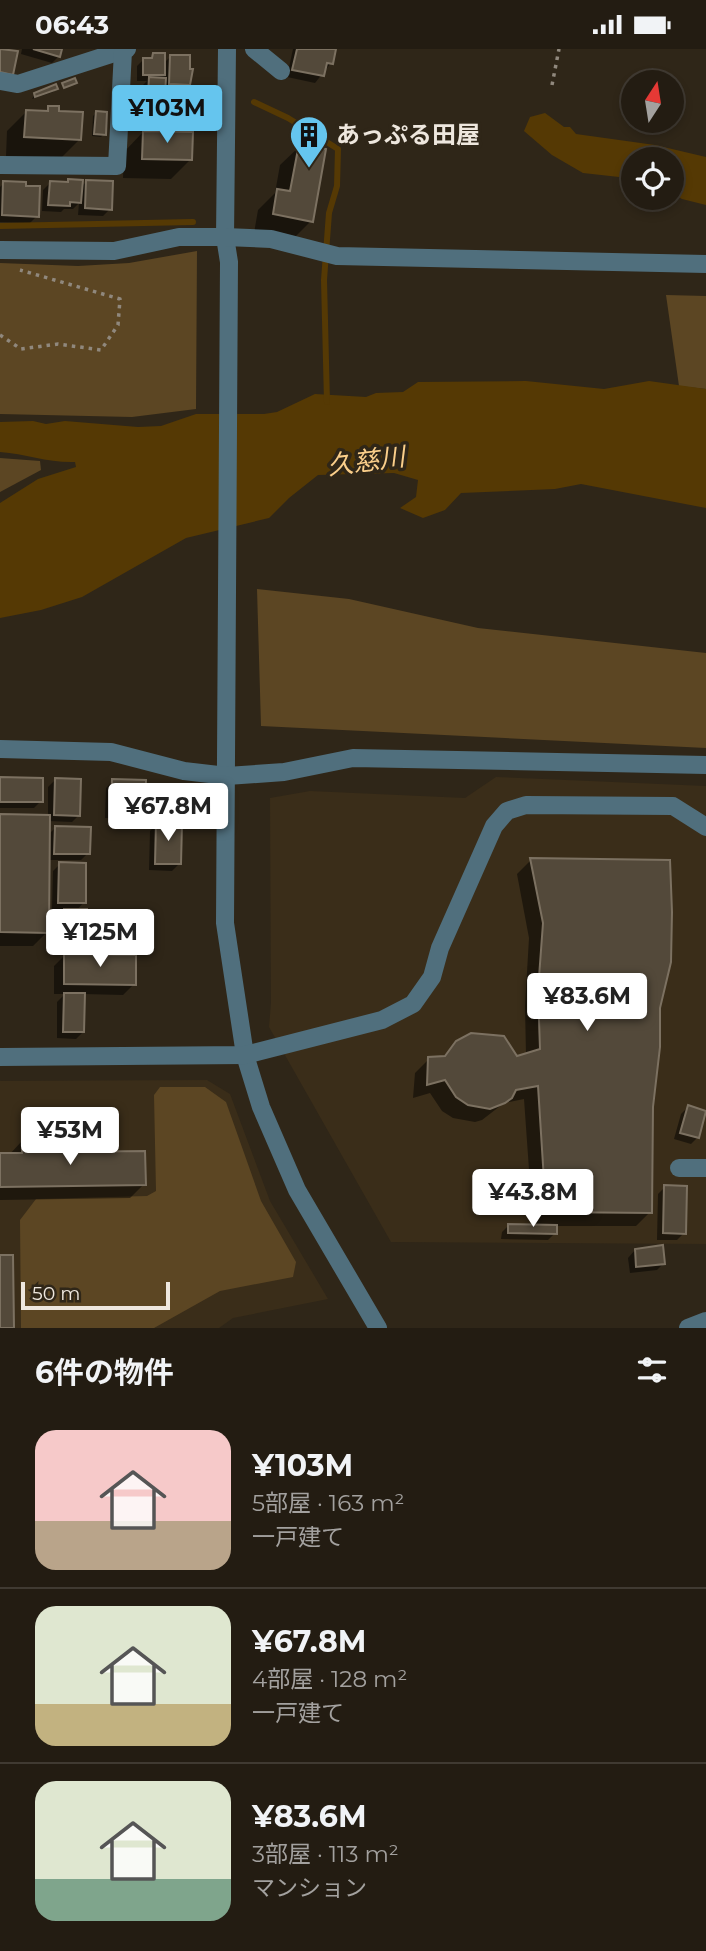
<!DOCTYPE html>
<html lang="ja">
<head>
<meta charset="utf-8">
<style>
	body { margin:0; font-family:Montserrat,"Noto Sans JP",sans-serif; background:#2f2920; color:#f1f3f6; height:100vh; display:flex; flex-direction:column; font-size:26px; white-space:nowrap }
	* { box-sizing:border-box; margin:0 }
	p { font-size:23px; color:#a3a19f }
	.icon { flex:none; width:38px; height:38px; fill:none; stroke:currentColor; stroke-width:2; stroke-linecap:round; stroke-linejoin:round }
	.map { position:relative; height:1279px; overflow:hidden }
	.panel { display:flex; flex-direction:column; background:#231c12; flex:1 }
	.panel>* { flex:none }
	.needle { width:46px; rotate:12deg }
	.buttons { position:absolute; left:621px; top:21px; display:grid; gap:14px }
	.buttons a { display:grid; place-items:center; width:63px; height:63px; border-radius:50%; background:#231c12; box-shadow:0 4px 10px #0003,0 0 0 2px #403a32; font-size:35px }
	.scale { position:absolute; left:21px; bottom:18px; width:149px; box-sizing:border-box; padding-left:7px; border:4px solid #eee7de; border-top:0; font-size:19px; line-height:24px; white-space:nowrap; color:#eee7de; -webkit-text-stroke:5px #2f2618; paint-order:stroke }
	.price { position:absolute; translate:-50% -60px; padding:0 16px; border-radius:7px; background:#fff; color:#222; font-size:23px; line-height:46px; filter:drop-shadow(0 2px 4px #0008) }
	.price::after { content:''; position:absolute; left:50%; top:42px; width:21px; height:16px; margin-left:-10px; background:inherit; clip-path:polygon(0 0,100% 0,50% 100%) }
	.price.selected { background:#65c5ee; color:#111 }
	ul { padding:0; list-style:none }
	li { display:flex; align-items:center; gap:21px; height:175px; padding:0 35px }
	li+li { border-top:2px solid #403a32 }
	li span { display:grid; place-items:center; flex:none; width:196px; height:140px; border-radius:21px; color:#555 }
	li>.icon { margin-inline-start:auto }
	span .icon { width:84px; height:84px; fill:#fffc; stroke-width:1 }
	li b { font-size:30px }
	h2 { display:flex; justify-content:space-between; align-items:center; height:84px; padding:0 35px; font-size:30px }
	.status { display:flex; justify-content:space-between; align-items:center; height:49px; padding:0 35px; background:#231c12; direction:ltr }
	.status svg { height:19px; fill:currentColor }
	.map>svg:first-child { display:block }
	.built { fill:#3a2d19 }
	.green { fill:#5c4623 }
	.water { fill:#553904 }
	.shadow { fill:#0007 }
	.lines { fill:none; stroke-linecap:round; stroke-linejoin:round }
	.stream { stroke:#553904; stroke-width:6 }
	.building { fill:#53493a; stroke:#7c7161; stroke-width:2 }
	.path { stroke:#90887d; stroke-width:3.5; stroke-dasharray:3.5 5; stroke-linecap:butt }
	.minor { stroke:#506f7d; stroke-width:18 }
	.labels { text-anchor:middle; stroke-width:7; stroke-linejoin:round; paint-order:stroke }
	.poi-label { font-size:24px; font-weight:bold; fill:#eee7de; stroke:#2f2618; text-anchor:start }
	.water-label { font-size:26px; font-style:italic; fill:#face8a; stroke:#2f2618 }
</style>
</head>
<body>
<div class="status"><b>06:43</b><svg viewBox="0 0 49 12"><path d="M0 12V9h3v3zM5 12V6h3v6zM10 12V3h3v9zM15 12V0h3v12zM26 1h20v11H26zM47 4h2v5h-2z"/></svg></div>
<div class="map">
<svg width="706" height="1279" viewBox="0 0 706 1279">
	<rect width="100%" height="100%" fill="#2f2618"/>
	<!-- built -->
	<g class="built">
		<path d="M496,728L706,737V1195L391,1193L269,978L271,954L270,749L310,742L465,749Z"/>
		<path d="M207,1031L230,1045L270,1152L328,1250L233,1269L219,1279H0V1032Z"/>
	</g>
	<!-- green -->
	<g class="green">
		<path d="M197,202L196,360L132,368L0,365V214L78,217L129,214Z"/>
		<path d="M666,246L706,247V340L679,337Z"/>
		<path d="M0,409L40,412L41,421L0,443Z"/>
		<path d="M257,540L349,550L478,579L706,604V699L261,677Z"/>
		<path d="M160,1038H205L226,1053L261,1152L296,1213L293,1228L220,1242L154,1279H21L20,1171L36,1150L147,1147L156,1142L154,1046Z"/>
	</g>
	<!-- water -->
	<g class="water">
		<path d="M545,64L564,78H570L576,85L655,96L706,108V156L682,150L672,144V110H634L633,132L619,128L583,124L552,106L524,82L530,68Z"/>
		<path d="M526,332L604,340L649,332L706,340V459L581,435L555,440L461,444L445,461L423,469L400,459L416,448L418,431L394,424L318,426L289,449L269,469L186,489L82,548L41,561L0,569V454L38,430L76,418L75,413C49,414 26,405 0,403V373L33,372L46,375L65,372L138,378L161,377L196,365H264L277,363L315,345L366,348L376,344L403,343L418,333Z"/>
	</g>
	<!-- shadow -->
	<g class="shadow">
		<path d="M22,0H60L59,7L52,14L21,5Z"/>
		<path d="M293,0H328L331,14L315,34L287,28Z"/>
		<path d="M153,6L163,15L170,8L188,35L181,42L163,41V46L156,53L142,52V37L147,32H137V17L144,10H149Z"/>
		<path d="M56,40L53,43L32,50L35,45Z"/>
		<path d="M160,53L185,56L181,59L157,58Z"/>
		<path d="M49,59L57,63L80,90L60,110L6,107L7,82L26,63H45Z"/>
		<path d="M96,64L104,85L101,88L92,87L93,67Z"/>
		<path d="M143,83L191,110L171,130L123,129L124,103Z"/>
		<path d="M300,97L311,172L292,191L254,184L258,161L275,144L280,116Z"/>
		<path d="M69,132L80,139L86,133L110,160L103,167L78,166L79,154L73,160H64L61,163L42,162L43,141L50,134L66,135Z"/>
		<path d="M4,134L37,167L30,174L0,173V138Z"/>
		<path d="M0,730L41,752L34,759H0Z"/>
		<path d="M55,731L79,766L72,773L48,772V786L55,779L88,804L81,811H48L47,883L33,897H0V767L48,768V738Z"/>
		<path d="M113,732L144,763L137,770L105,769L106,739Z"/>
		<path d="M155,748L168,763L165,766H152V751Z"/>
		<path d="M157,775L179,815L172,822L149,821L150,782Z"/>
		<path d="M531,811L658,958L651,1058L650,1163L636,1177H555V1184L548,1191L501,1190L502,1183L509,1176L533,1177L524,1050L504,1054L482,1071L475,1073L453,1069L442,1062L430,1044L413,1049L415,1024L429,1010L443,1008L457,994L471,985L502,989L516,1009L526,1006L525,957L529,889L517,825Z"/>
		<path d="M60,815L84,853L76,862L85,894L78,901H58V869L67,860H52L53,822Z"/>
		<path d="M65,906L134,935L123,946L83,945V983L76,990L57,989V953L65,945H54V917Z"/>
		<path d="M688,1058L698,1088L691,1095L674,1090L681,1065Z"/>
		<path d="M22,1092L59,1105L144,1135L130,1149L0,1151V1106H9Z"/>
		<path d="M665,1138L684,1184L677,1191H657L658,1145Z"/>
		<path d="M635,1201L664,1214L657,1221L630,1224L628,1209Z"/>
	</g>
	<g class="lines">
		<!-- stream -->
		<g class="stream">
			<path d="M254,53L288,69L338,100L337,137L329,164L324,231L327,353"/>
			<path d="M0,177L193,173"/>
		</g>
	</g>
	<!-- building -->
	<g class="building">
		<path d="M0,0L18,2L13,26L0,23Z"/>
		<path d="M33,0H62L60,8Z"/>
		<path d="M297,0H336L333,15L327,14L324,27L292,21Z"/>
		<path d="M153,4H165V26H143V9H152Z"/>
		<path d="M170,6H190V20H193L190,36L169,35Z"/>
		<path d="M149,28L166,29L165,46H148Z"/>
		<path d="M75,29L77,34L64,39L62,34Z"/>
		<path d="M56,35L58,40L35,48L34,44Z"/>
		<path d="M159,52L193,53V57L159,55Z"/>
		<path d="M48,57H59V62L83,63L81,91L24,88L26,61L48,62Z"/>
		<path d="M96,62L107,63L106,86L94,85Z"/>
		<path d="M143,82L193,83L192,111L142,110Z"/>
		<path d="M299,95L326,100L313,173L273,165L277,140L290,142Z"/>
		<path d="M68,130L83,131L81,154L70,153V157L48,156L50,132L68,133Z"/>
		<path d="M86,131L113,132L112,161L85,159Z"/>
		<path d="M3,132L26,133V137H40L39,168L2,166Z"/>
		<path d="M0,728L43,729V753H0Z"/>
		<path d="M55,729L81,730L80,767L54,766Z"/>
		<path d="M112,730L146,731L145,764L111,763Z"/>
		<path d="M154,746L170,747V764L154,763Z"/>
		<path d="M0,765L50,766L49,884L0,883Z"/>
		<path d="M156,773L182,774L181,815H155Z"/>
		<path d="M55,777L91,778L90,805H54Z"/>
		<path d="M530,809L670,811L672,863L671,913L660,959V998L653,1058L652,1164L546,1163L538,1037L516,1041L512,1049L505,1054L490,1060L468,1056L456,1048L445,1031L427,1036L428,1008L445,1007L456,992L471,984L504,987L517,1007L540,1000L538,942L543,874Z"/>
		<path d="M59,813L86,814V854H58Z"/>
		<path d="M64,860H87L86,895H64Z"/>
		<path d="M64,905L136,906V936L64,935Z"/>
		<path d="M64,944H85L84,983H63Z"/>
		<path d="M688,1056L706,1062L699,1089L680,1084Z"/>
		<path d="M22,1090L60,1092V1103L145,1102L146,1136L0,1138V1104H22Z"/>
		<path d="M664,1136L687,1137L686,1185L663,1184Z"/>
		<path d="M508,1175L557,1176V1185L508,1184Z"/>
		<path d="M663,1196L665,1215L636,1218L635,1200Z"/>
		<path d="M0,1206H13L14,1279H0Z"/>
	</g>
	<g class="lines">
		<!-- path -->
		<g class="path">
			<path d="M552,36L559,0"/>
			<path d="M0,286L21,300L58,295L101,301L118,276L120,250L20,221"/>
		</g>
		<!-- minor -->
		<g class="minor">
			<path d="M227,0L225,188L229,213L225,874L245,1006L261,1058L297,1141L378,1279"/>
			<path d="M254,0L281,22"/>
			<path d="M0,32L18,35L127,0"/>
			<path d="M0,116L117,117L123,2"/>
			<path d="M0,201L114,202L179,188H225L271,190L337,207L706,215"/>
			<path d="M0,700L111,703L184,722L227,727L284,723L353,709L706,716"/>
			<path d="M0,1008L245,1006L382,971L413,955L432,928L440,899L494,777L507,762L526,756L673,757L706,778"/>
			<path d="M679,1119H706"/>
			<path d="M688,1279L706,1272"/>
		</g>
	</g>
	<!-- icons -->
	<defs>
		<g id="building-pin" transform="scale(2.0125)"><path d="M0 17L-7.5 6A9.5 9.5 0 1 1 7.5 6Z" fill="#65c5ee" stroke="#2f2618"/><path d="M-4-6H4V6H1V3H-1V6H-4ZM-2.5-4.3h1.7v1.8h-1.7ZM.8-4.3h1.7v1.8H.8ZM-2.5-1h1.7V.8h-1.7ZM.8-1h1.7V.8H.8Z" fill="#111"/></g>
	</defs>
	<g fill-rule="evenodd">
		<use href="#building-pin" x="309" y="86"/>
	</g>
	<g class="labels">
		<!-- poi labels -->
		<g class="poi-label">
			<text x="336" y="94">あっぷる田屋</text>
		</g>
		<!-- water labels -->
		<g class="water-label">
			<text transform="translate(366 412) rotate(-7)" y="9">久慈川</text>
		</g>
	</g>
</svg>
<div class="buttons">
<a><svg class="needle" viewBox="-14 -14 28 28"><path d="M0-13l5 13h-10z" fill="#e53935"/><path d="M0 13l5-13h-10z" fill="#a3a19f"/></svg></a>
<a><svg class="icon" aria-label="locate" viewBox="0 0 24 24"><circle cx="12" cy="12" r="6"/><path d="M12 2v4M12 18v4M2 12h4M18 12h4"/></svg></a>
</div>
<div class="scale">50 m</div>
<b class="price selected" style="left:167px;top:96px">¥103M</b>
<b class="price" style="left:168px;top:794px">¥67.8M</b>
<b class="price" style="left:100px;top:920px">¥125M</b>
<b class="price" style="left:587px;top:984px">¥83.6M</b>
<b class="price" style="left:70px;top:1118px">¥53M</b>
<b class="price" style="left:533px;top:1180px">¥43.8M</b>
</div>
<section class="panel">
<h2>6件の物件<svg class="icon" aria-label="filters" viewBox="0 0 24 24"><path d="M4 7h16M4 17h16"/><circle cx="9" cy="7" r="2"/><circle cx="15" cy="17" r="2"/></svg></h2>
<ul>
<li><span style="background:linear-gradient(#f6c9c9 65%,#b9a48a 0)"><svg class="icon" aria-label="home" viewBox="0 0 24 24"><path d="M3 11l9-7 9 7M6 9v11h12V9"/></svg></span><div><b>¥103M</b><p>5部屋 · 163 m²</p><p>一戸建て</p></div></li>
<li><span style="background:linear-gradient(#dfe7d0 70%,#c2b280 0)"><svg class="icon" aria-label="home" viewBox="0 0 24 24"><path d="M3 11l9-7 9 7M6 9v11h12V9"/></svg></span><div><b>¥67.8M</b><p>4部屋 · 128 m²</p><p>一戸建て</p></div></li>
<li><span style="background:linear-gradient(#dfe7d0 70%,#7fa58c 0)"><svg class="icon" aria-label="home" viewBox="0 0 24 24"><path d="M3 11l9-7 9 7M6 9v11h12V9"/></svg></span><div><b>¥83.6M</b><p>3部屋 · 113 m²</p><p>マンション</p></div></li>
</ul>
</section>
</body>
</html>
